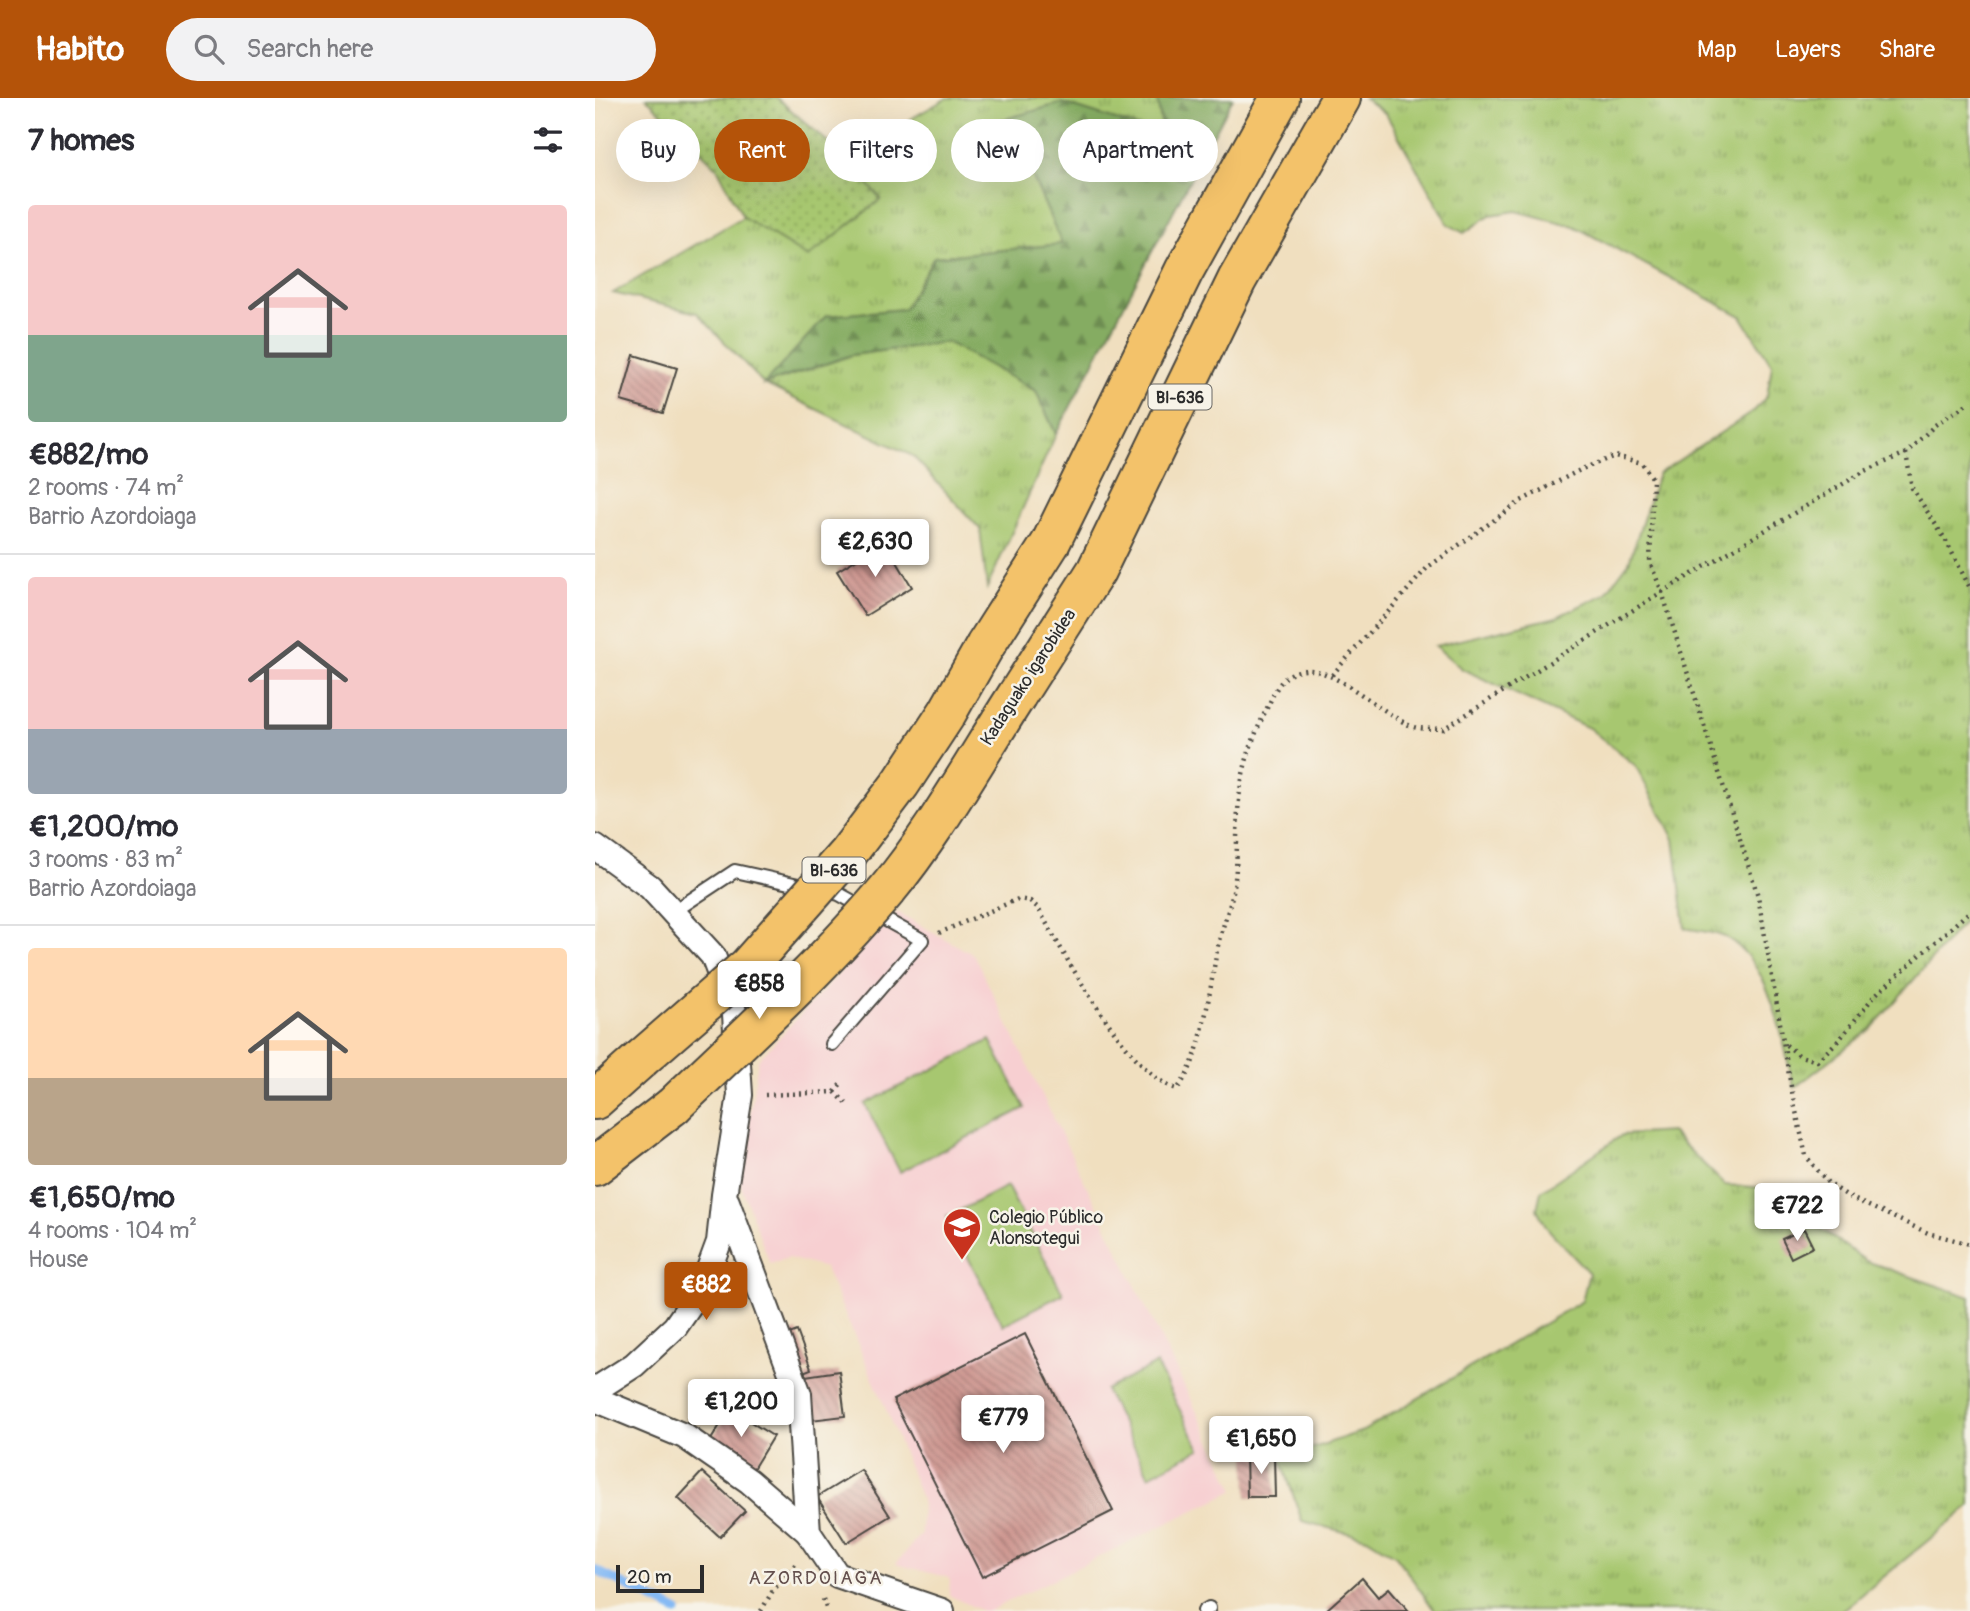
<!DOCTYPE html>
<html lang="en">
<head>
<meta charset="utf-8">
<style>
	body { margin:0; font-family:Pangolin,sans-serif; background:#f2f2f3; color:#2b2b33; height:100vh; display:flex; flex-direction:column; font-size:26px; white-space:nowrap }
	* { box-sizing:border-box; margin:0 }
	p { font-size:23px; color:#7c7c81 }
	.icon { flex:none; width:38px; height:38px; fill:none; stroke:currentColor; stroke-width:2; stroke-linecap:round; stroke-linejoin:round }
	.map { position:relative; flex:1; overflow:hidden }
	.drawer { display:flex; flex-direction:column; background:#fff; width:595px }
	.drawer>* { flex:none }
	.top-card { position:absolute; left:21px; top:21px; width:665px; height:63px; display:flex; gap:14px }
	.scale { position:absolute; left:21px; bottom:18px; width:88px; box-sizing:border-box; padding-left:7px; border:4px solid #2b2b2b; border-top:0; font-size:19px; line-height:24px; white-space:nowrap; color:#2b2b2b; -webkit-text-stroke:5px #f7f3e8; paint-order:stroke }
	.price { position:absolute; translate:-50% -60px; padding:0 16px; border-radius:7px; background:#fff; color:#222; font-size:23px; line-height:46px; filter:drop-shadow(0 2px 4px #0008) }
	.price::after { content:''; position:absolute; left:50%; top:42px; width:21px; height:16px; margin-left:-10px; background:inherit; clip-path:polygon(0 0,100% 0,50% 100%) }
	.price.active { background:#b45309; color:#fff }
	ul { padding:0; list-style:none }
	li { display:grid; align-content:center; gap:14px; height:371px; padding:0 28px }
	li+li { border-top:2px solid #e1e1e2 }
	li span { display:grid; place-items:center; height:217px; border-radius:7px; color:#555 }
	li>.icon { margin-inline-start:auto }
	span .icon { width:126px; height:126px; fill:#fffc; stroke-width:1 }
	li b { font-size:30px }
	h2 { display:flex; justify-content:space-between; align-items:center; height:84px; padding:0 28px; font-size:30px }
	.tag { padding:0 24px; border-radius:32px; background:#fff; box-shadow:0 7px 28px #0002; font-size:24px; line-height:63px }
	.tag.active { background:#b45309; color:#fff }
	header { display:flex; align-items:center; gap:42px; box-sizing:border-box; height:98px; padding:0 35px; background:#b45309; color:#fff }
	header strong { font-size:33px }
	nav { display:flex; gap:38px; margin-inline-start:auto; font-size:24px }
	.search { width:490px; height:63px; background:#f2f2f3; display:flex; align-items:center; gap:18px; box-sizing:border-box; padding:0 24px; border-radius:38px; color:#7c7c81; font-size:26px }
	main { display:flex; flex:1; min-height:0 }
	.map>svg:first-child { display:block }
	.built { fill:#f7cfd1 }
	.grass { fill:url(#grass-tufts); stroke:#69794d; stroke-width:2 }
	.forest { fill:url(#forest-firs); stroke:#586c46; stroke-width:2 }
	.garden { fill:url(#garden-dots); stroke:#69794d; stroke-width:2 }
	.pitch { fill:#a7c76f; stroke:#69794d; stroke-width:2 }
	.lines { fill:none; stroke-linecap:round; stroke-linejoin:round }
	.stream { stroke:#85baf4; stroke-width:9 }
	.building { fill:url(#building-back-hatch) }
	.lane-casing { stroke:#494641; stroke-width:16 }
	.street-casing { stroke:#494641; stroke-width:28 }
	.highway-casing { stroke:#494641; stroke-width:42 }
	.path { stroke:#494641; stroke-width:4.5; stroke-dasharray:2 5; stroke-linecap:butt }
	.lane { stroke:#fff; stroke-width:12 }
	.street { stroke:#fff; stroke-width:24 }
	.highway { stroke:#f3c26a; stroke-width:38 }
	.highway-bridge-casing { stroke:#494641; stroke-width:42; stroke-linecap:butt }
	.highway-bridge { stroke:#f3c26a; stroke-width:38 }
	.labels { text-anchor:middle; stroke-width:5; stroke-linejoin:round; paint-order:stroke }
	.shield { fill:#f7f3e8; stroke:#686764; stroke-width:2 }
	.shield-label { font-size:16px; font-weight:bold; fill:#2b2b2b }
	.street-label { font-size:18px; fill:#2b2b2b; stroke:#f7f3e8 }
	.poi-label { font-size:18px; fill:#2b2b2b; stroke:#f7f3e8; text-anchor:start }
	.neighbourhood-label { font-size:19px; letter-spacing:2px; fill:#64504e; stroke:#f7f3e8 }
</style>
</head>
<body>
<header>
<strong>Habito</strong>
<div class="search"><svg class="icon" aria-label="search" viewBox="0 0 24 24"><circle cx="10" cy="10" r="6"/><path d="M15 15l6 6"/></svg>Search here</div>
<nav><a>Map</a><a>Layers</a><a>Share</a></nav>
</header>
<main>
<section class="drawer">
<h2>7 homes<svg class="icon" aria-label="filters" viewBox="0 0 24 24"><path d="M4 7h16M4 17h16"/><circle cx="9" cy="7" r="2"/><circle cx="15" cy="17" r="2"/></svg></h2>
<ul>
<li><span style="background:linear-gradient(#f6c9c9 60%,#7fa58c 0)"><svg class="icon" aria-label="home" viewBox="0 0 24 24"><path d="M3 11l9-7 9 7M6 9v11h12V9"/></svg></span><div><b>€882/mo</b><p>2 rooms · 74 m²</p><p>Barrio Azordoiaga</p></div></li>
<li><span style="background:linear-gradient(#f6c9c9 70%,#9aa5b1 0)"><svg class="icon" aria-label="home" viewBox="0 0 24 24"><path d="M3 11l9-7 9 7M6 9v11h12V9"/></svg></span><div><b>€1,200/mo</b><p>3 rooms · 83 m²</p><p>Barrio Azordoiaga</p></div></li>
<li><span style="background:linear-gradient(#ffd9b3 60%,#b9a48a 0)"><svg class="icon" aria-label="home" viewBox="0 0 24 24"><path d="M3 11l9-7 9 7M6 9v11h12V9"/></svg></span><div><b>€1,650/mo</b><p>4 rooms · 104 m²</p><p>House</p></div></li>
</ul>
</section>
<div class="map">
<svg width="1375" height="1513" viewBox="0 0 1375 1513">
	<defs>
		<pattern id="grass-tufts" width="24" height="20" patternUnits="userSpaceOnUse" patternTransform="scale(1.75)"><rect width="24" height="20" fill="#a7c76f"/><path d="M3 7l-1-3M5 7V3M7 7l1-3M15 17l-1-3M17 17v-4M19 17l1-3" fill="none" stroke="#88a25b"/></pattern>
		<pattern id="forest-firs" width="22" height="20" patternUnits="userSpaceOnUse" patternTransform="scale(1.75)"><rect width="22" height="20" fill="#85ac62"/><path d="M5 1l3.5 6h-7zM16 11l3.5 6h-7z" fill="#6d8c51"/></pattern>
		<pattern id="garden-dots" width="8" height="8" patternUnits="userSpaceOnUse" patternTransform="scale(1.75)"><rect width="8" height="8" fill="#a7c76f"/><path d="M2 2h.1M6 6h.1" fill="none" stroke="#88a25b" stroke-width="1.8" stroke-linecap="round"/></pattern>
		<pattern id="building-back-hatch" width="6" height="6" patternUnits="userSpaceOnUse" patternTransform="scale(1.75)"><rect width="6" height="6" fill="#ce9690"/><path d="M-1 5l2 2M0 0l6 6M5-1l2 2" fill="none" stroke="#a77b76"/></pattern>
	</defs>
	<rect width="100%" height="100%" fill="#f7f3e8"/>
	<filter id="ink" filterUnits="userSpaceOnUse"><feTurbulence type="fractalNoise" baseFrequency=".0143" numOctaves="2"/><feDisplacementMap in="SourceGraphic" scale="14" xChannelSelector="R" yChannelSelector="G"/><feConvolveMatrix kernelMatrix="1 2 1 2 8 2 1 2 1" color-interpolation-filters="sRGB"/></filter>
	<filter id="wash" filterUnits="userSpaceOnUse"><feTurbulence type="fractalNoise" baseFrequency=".00686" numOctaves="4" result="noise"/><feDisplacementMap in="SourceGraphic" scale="28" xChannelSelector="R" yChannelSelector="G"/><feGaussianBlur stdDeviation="1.57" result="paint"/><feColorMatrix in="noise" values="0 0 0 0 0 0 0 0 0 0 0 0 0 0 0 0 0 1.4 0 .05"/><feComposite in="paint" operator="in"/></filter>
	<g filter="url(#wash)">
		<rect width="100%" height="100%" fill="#f0dfbf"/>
		<!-- built -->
		<path class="built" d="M302,814L379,857L640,1392L394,1513H387L354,1497L355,1480L301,1466L326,1435L327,1403L290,1309L230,1170L193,1160L175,1166L145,1085L163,962Z"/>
		<!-- grass -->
		<g class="grass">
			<path d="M352,0H562L569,38L467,5L386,28L437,77L467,146L339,159L309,211L231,218L171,286L257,257L352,244L441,293L461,336L392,490L385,431L318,358L169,286L102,215L18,195L148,119L213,159L286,101L250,59Z"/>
			<path d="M769,0H1375V817L1277,930L1199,990C1187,941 1178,868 1132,840C1121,834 1102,833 1090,830L1079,741L1041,668L994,630L867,571L840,548L962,519L1010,496L1034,464L1063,376L1159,313L1172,298L1177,267L1146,218L979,128L921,113L895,117L869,135L853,126L791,16Z"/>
			<path d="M1076,1034L1130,1087L1200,1092L1218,1125L1271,1163L1375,1199V1408L1247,1513H840L801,1458L772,1440L707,1423L686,1361L768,1333L987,1203L994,1175L952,1130L942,1111L946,1093L1027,1037Z"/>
		</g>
		<!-- forest -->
		<path class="forest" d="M562,0H638L461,336L441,293L352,244L257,257L169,286L231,218L309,211L339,159L467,146L437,77L385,28L467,5L568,37Z"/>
		<!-- garden -->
		<path class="garden" d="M51,0H182L250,59L286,101L213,159L148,119L122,69Z"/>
		<!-- pitch -->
		<g class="pitch">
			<path d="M395,942L430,1010L305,1074L270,1006Z"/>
			<path d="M412,1088L468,1196L408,1227L352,1119Z"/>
			<path d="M561,1266L605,1351L554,1378L510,1292Z"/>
		</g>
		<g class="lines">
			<!-- stream -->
			<path class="stream" d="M0,1472L82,1513"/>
		</g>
		<g id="blocks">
			<!-- building -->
			<g class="building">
				<path d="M39,257L82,270L68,315L26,303Z"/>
				<path d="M290,444L317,489L270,518L242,473Z"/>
				<path d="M1209,1131L1218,1149L1196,1160L1187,1141Z"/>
				<path d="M202,1233L216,1271L203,1276L189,1238Z"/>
				<path d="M430,1236L518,1413L387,1479L298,1302Z"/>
				<path d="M244,1273L250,1318L216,1322L210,1278Z"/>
				<path d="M135,1311L178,1338L158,1371L114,1345Z"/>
				<path d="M651,1357H679L680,1399H652Z"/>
				<path d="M266,1372L295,1418L251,1445L222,1399Z"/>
				<path d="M107,1374L150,1413L125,1439L83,1400Z"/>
				<path d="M767,1480L783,1499L794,1490L814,1513H730Z"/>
			</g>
		</g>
	</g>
	<g filter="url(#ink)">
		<use href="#blocks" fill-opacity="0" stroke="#494641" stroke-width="2"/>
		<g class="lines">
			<!-- lane casing -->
			<g class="lane-casing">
				<g id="lane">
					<path d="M78,814L140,773L244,796L327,842L237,946"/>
					<path d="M609,1513L614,1510"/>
				</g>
			</g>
			<!-- street casing -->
			<g class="street-casing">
				<g id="street">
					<path d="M0,749L55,789L118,858L140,916L145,997L129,1097L124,1144L107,1190L80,1229L39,1267L0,1292"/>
					<path d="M132,1104L204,1296L213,1434"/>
					<path d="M0,1301L89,1338L154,1383L213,1434L242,1477L347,1513"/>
				</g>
			</g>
			<!-- highway casing -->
			<g class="highway-casing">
				<g id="highway">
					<path d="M390,548L455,446L589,173L685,0"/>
					<path d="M422,597L501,473L642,182L746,0"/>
					<path d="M0,1002L46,961"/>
					<path d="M0,1068L78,1008"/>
				</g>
			</g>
			<!-- path -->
			<g class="path">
				<path d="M1311,355L1317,390L1350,441L1375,490"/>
				<path d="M737,577L833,469L926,403L987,371L1020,358L1047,365L1058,381L1055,464L1067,494L1163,798L1198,1000L1211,1058L1233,1085L1256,1100L1333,1135L1375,1146"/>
				<path d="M344,835L423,801L435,803L443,810C467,853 536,979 582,991C609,961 615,883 624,843C629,823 638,802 640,781C643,755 641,728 644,702C647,668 659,636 674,606C682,588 689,574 710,572C738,569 787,615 816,628C825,632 838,630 848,631L1067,494L1268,374L1311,355L1340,327L1375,304"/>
				<path d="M1191,947L1205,958L1222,963L1244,942L1280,897L1375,813"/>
				<path d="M240,994L247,984"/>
				<path d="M170,997L240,994L252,1006"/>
				<path d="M228,1501L232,1513"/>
				<path d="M166,1513L177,1494L203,1463"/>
			</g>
			<!-- lane -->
			<use href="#lane" class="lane"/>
			<!-- street -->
			<use href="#street" class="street"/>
			<!-- highway -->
			<use href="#highway" class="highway"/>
			<!-- highway-bridge casing -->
			<g class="highway-bridge-casing">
				<g id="highway-bridge">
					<path d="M46,961L153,868L253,755L306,685L352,615L390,548"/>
					<path d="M78,1008C151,938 227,869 292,792C341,733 380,662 422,597"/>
				</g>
			</g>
			<!-- highway-bridge -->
			<use href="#highway-bridge" class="highway-bridge"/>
		</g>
	</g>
	<!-- icons -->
	<defs>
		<g id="school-pin" transform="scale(2.0125)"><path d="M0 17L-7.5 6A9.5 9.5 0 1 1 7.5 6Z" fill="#c8321e" stroke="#f7f3e8"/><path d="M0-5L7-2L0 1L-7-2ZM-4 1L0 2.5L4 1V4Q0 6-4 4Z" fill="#fff"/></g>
	</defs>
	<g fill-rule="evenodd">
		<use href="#school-pin" x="367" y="1129"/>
	</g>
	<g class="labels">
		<!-- shield labels -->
		<g class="shield">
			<rect x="553.5" y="286.5" width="63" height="25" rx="5"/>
			<rect x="207.5" y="759.5" width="63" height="25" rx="5"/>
		</g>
		<g class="shield-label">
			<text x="585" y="305">BI-636</text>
			<text x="239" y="778">BI-636</text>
		</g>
		<!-- street labels -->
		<g class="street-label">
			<text transform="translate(433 579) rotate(-57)" y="6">Kadaguako igarobidea</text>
		</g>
		<!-- poi labels -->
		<g class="poi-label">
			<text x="394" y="1125">Colegio Público<tspan x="394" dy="21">Alonsotegui</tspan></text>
		</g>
		<!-- neighbourhood labels -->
		<g class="neighbourhood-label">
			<text x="221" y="1486">AZORDOIAGA</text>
		</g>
	</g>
</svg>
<div class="scale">20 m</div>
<b class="price" style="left:280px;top:481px">€2,630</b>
<b class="price" style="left:164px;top:923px">€858</b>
<b class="price" style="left:1202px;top:1145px">€722</b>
<b class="price active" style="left:111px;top:1224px">€882</b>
<b class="price" style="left:146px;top:1341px">€1,200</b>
<b class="price" style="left:408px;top:1357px">€779</b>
<b class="price" style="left:666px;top:1378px">€1,650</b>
<div class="top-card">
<a class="tag">Buy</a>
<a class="tag active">Rent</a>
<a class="tag">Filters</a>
<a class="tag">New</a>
<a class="tag">Apartment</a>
</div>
</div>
</main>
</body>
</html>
